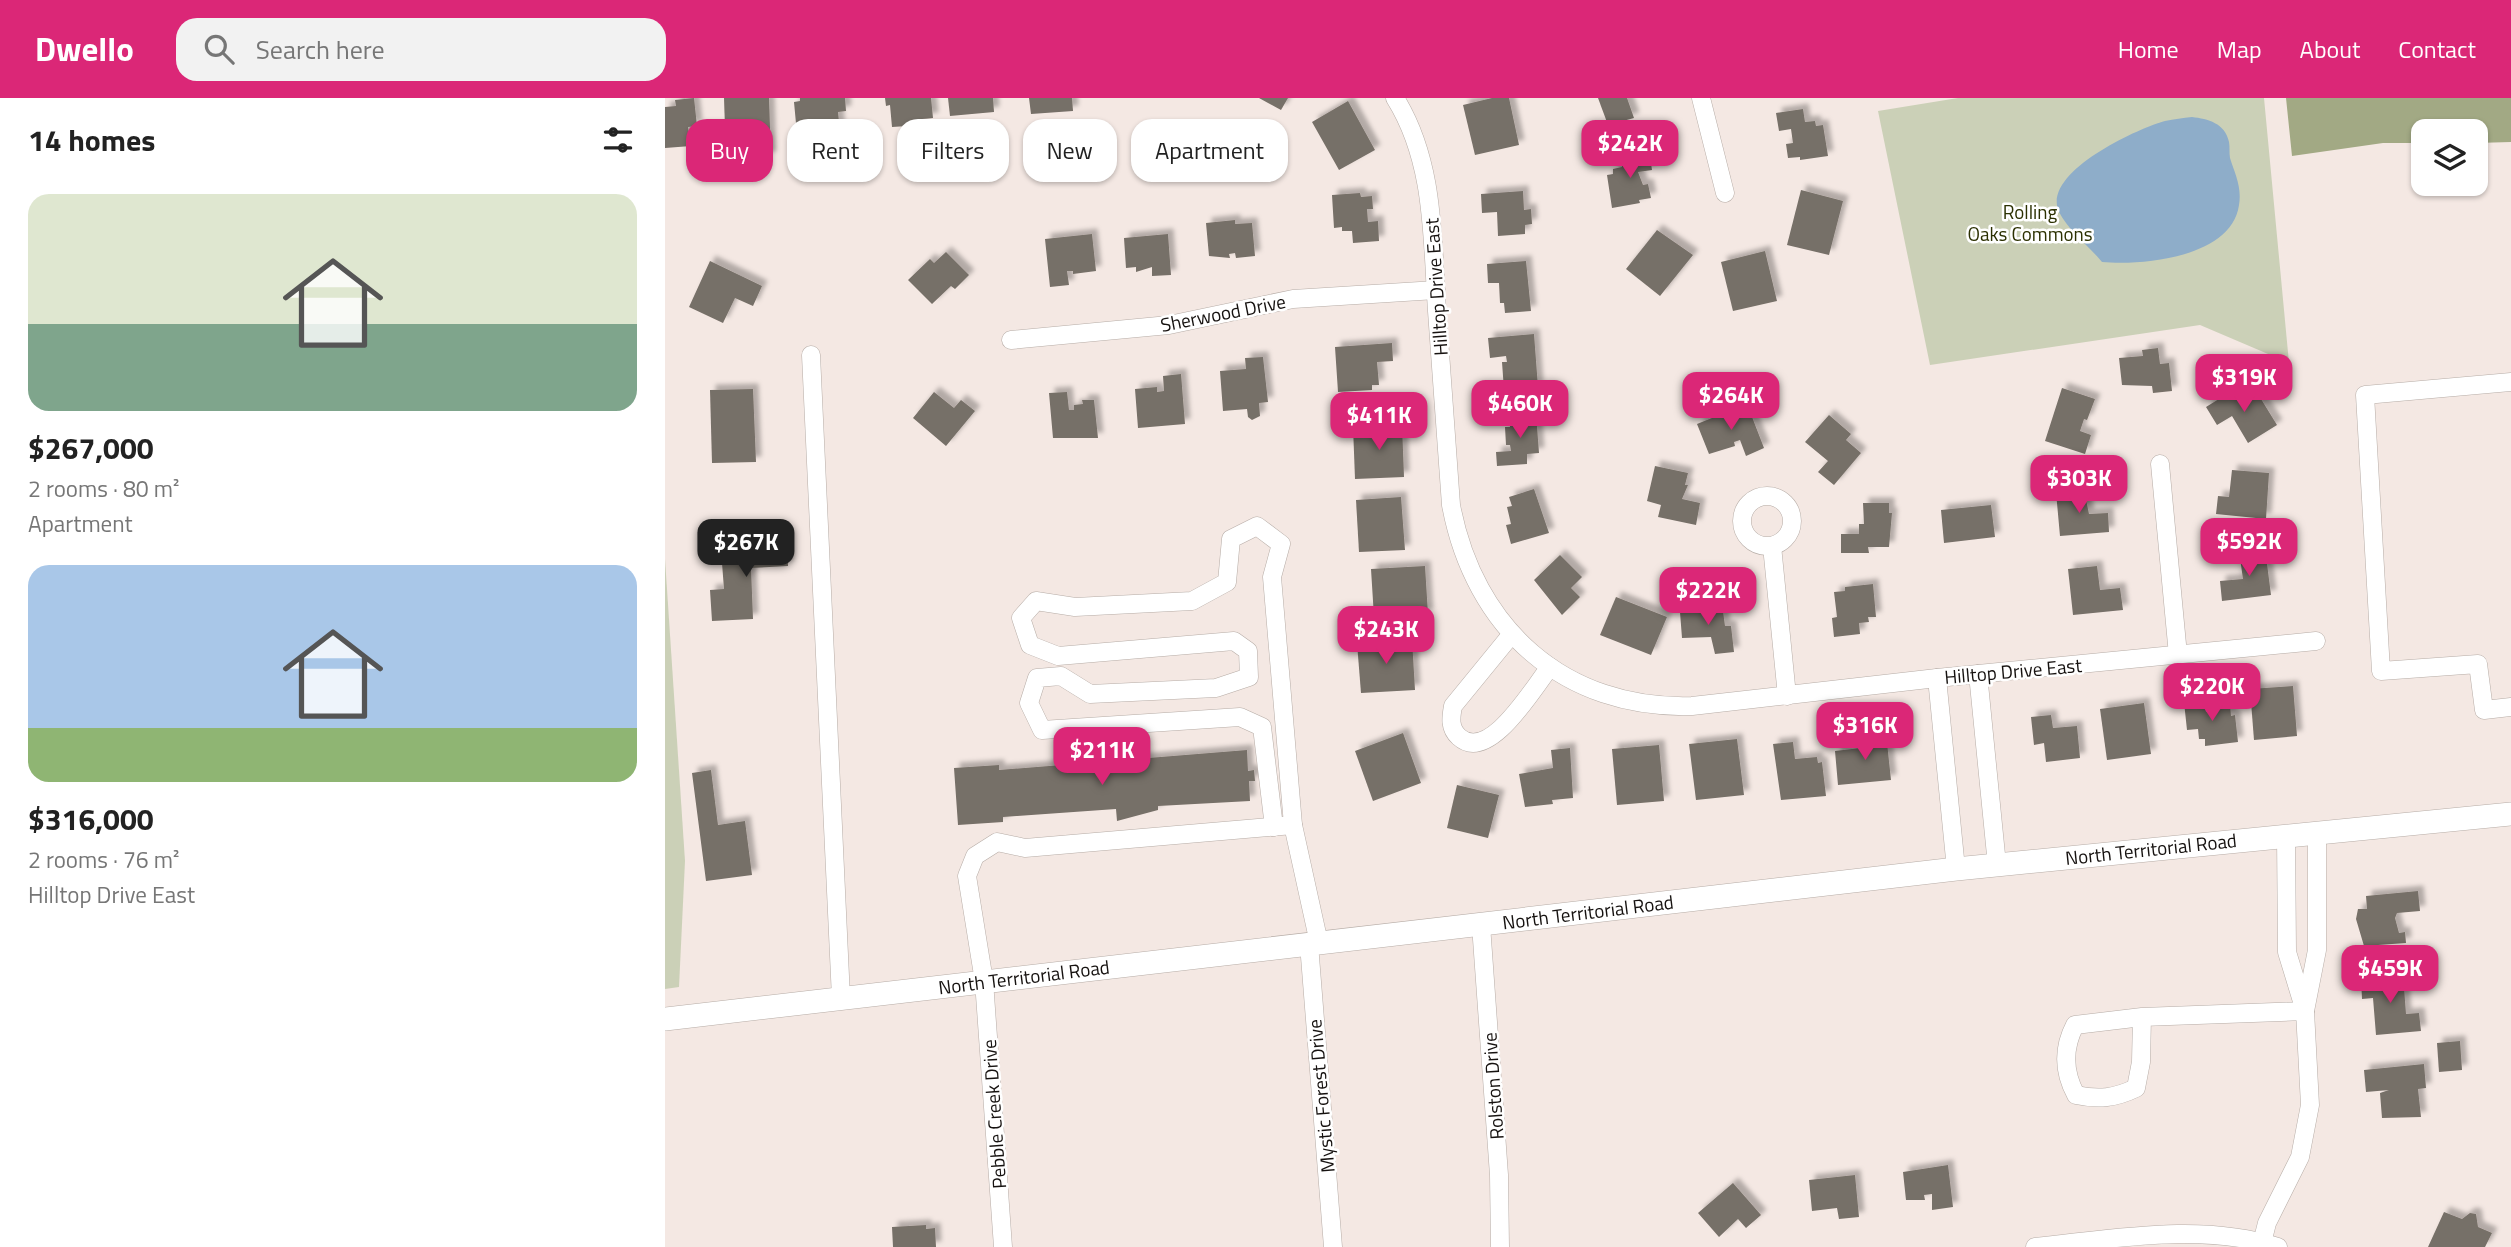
<!DOCTYPE html>
<html lang="en">
<head>
<meta charset="utf-8">
<style>
	body { margin:0; font-family:"Titillium Web",sans-serif; background:#f2f2f2; color:#222; height:100vh; display:flex; flex-direction:column; font-size:26px; white-space:nowrap }
	* { box-sizing:border-box; margin:0 }
	p { font-size:23px; color:#767676 }
	.icon { flex:none; width:38px; height:38px; fill:none; stroke:currentColor; stroke-width:2; stroke-linecap:round; stroke-linejoin:round }
	.map { position:relative; flex:1; overflow:hidden }
	.panel { display:flex; flex-direction:column; background:#fff; width:665px }
	.panel>* { flex:none }
	.hud { position:absolute; left:21px; top:21px; width:665px; height:63px; display:flex; gap:14px }
	.buttons { position:absolute; left:1746px; top:21px; display:grid; gap:14px }
	.buttons a { display:grid; place-items:center; width:77px; height:77px; border-radius:14px; background:#fff; box-shadow:0 2px 5px #0004; font-size:35px }
	.price { position:absolute; translate:-50% -60px; padding:0 16px; border-radius:14px; background:#db2777; color:#fff; font-size:23px; line-height:46px; filter:drop-shadow(0 2px 4px #0008) }
	.price::after { content:''; position:absolute; left:50%; top:42px; width:21px; height:16px; margin-left:-10px; background:inherit; clip-path:polygon(0 0,100% 0,50% 100%) }
	.price.active { background:#222; color:#fff }
	ul { padding:0; list-style:none }
	li { display:grid; align-content:center; gap:14px; height:371px; padding:0 28px }
	li span { display:grid; place-items:center; height:217px; border-radius:21px; color:#555 }
	li>.icon { margin-inline-start:auto }
	span .icon { width:126px; height:126px; fill:#fffc; stroke-width:1 }
	li b { font-size:30px }
	h2 { display:flex; justify-content:space-between; align-items:center; height:84px; padding:0 28px; font-size:30px }
	.chip { padding:0 24px; border-radius:21px; background:#fff; box-shadow:0 2px 5px #0004; font-size:24px; line-height:63px }
	.chip.active { background:#db2777; color:#fff }
	header { display:flex; align-items:center; gap:42px; box-sizing:border-box; height:98px; padding:0 35px; background:#db2777; color:#fff }
	header strong { font-size:33px }
	nav { display:flex; gap:38px; margin-inline-start:auto; font-size:24px }
	.search { width:490px; height:63px; background:#f2f2f2; display:flex; align-items:center; gap:18px; box-sizing:border-box; padding:0 24px; border-radius:21px; color:#767676; font-size:26px }
	main { display:flex; flex:1; min-height:0 }
	.map>svg:first-child { display:block }
	.green { fill:#cbd0b7 }
	.forest { fill:#a2a984 }
	.water { fill:#8eadc9 }
	.building { fill:#766f67; filter:url(#shadow) }
	.lines { fill:none; stroke-linecap:round; stroke-linejoin:round }
	.minor-casing { stroke:#b6aca6; stroke-width:19 }
	.major-casing { stroke:#b6aca6; stroke-width:24 }
	.minor { stroke:#fff; stroke-width:18 }
	.major { stroke:#fff; stroke-width:23 }
	.labels { text-anchor:middle; stroke-width:5; stroke-linejoin:round; paint-order:stroke }
	.park-label { font-size:19px; fill:#2b3001; stroke:#fff }
	.street-label { font-size:19px; fill:#161210; stroke:#fff }
</style>
</head>
<body>
<header>
<strong>Dwello</strong>
<div class="search"><svg class="icon" aria-label="search" viewBox="0 0 24 24"><circle cx="10" cy="10" r="6"/><path d="M15 15l6 6"/></svg>Search here</div>
<nav><a>Home</a><a>Map</a><a>About</a><a>Contact</a></nav>
</header>
<main>
<section class="panel">
<h2>14 homes<svg class="icon" aria-label="filters" viewBox="0 0 24 24"><path d="M4 7h16M4 17h16"/><circle cx="9" cy="7" r="2"/><circle cx="15" cy="17" r="2"/></svg></h2>
<ul>
<li><span style="background:linear-gradient(#dfe7d0 60%,#7fa58c 0)"><svg class="icon" aria-label="home" viewBox="0 0 24 24"><path d="M3 11l9-7 9 7M6 9v11h12V9"/></svg></span><div><b>$267,000</b><p>2 rooms · 80 m²</p><p>Apartment</p></div></li>
<li><span style="background:linear-gradient(#a9c7e8 75%,#8fb573 0)"><svg class="icon" aria-label="home" viewBox="0 0 24 24"><path d="M3 11l9-7 9 7M6 9v11h12V9"/></svg></span><div><b>$316,000</b><p>2 rooms · 76 m²</p><p>Hilltop Drive East</p></div></li>
</ul>
</section>
<div class="map">
<svg width="1846" height="1149" viewBox="0 0 1846 1149">
	<defs>
		<filter id="shadow"><feDropShadow dx="5.5" dy="-5.5" stdDeviation="2" flood-color="#0004"/></filter>
	</defs>
	<rect width="100%" height="100%" fill="#f4e8e3"/>
	<!-- green -->
	<g class="green">
		<path d="M1293,0H1599L1624,265L1535,227L1265,267L1213,13Z"/>
		<path d="M0,461L20,763L14,889L0,891Z"/>
	</g>
	<!-- forest -->
	<path class="forest" d="M1621,0H1846V44L1811,45V33H1759V45H1718L1627,58Z"/>
	<!-- water -->
	<path class="water" d="M1527,19C1543,21 1560,25 1564,44C1565,49 1564,55 1565,60C1570,76 1577,89 1574,107C1567,159 1478,168 1437,164C1424,148 1403,132 1394,114C1376,75 1471,31 1500,23C1509,21 1518,20 1527,19Z"/>
	<!-- building -->
	<g class="building">
		<path d="M29,0L32,28L23,29L26,48L0,50V9L11,8L10,2Z"/>
		<path d="M59,0H104L106,59L61,60Z"/>
		<path d="M135,0H180L181,13L173,14L175,34L132,36L129,4L135,3Z"/>
		<path d="M220,0H266L268,20L257,21L258,27L227,29L225,7L221,8Z"/>
		<path d="M283,0H328L329,14L285,18Z"/>
		<path d="M364,0H407L408,13L366,16Z"/>
		<path d="M594,0H623L616,12Z"/>
		<path d="M827,0H844L854,47L810,57L798,7Z"/>
		<path d="M933,0H962L969,20L943,27Z"/>
		<path d="M683,3L710,52L674,72L647,24Z"/>
		<path d="M1138,11L1140,24L1150,23L1151,28L1158,27L1163,58L1135,62V59L1123,60L1121,46L1128,45L1126,31L1114,33L1111,15Z"/>
		<path d="M984,52L987,72L973,74L978,87L983,86L986,100L974,102L975,105L947,110L942,77L948,76V71L957,69L955,57Z"/>
		<path d="M1136,92L1178,103L1164,157L1122,147Z"/>
		<path d="M858,93L859,112L866,111L867,126L860,127V136L833,138L832,114L817,115L816,96Z"/>
		<path d="M695,95L696,99L707,98L708,111H702L703,124L713,123L714,143L688,145L687,133H677V129L669,130L667,97Z"/>
		<path d="M570,122V126L587,125L590,158L571,160L570,155L564,156L565,160L544,158L541,125Z"/>
		<path d="M992,132L1028,157L995,198L961,171Z"/>
		<path d="M427,136L431,173L408,176V173H402L404,187L385,189L380,141Z"/>
		<path d="M503,136L506,177L487,178V169L471,174V169L461,170L459,140Z"/>
		<path d="M1100,153L1112,203L1068,213L1056,164Z"/>
		<path d="M281,154L304,177L290,191L286,188L267,206L243,182L265,161L269,165Z"/>
		<path d="M45,163L97,188L88,208L70,200L58,225L24,209Z"/>
		<path d="M861,163L866,213L840,215L839,205H835L834,185H823L822,166Z"/>
		<path d="M869,236L873,289L839,292L837,264H842L841,258L825,260L823,240Z"/>
		<path d="M727,245L728,263L712,264L714,287H707V292L673,294L670,249Z"/>
		<path d="M1493,250L1495,266L1504,265L1507,293L1488,295L1487,288L1457,287L1454,260L1478,258L1477,252Z"/>
		<path d="M598,259L603,304L594,305L595,318L587,322L583,319L582,311L558,313L555,273L581,271L580,260Z"/>
		<path d="M516,276L520,326L473,330L470,291L492,289V294L499,293L498,278Z"/>
		<path d="M1588,288L1612,327L1583,345L1567,318L1552,327L1541,309L1562,296L1566,302Z"/>
		<path d="M1397,290L1430,301L1422,322L1419,321L1415,333L1426,337L1420,356L1380,343Z"/>
		<path d="M88,291L91,364L47,365L45,292Z"/>
		<path d="M269,294L289,310L296,302L310,313L281,348L248,320Z"/>
		<path d="M402,294L404,312H409V307L418,306L417,302H429L433,340H388L384,295Z"/>
		<path d="M1082,306L1099,350L1081,358L1075,342L1069,344L1070,348L1044,356L1032,326Z"/>
		<path d="M871,315L874,355L862,356V366L832,368L831,354L846,353L845,347H841L840,329H845L844,317Z"/>
		<path d="M1164,317L1186,336L1181,342L1196,355L1169,387L1153,374L1163,363L1140,344Z"/>
		<path d="M737,326L739,379L690,381L688,328Z"/>
		<path d="M990,368L1023,375L1020,387H1023L1017,401L1035,405L1031,427L993,419L996,407L982,403Z"/>
		<path d="M1567,372L1604,375L1601,421L1551,416L1553,398L1564,399Z"/>
		<path d="M869,391L884,435L846,446L841,427L846,426L842,409L847,408L844,399Z"/>
		<path d="M1419,392L1424,416L1443,415L1444,434L1395,438L1391,394Z"/>
		<path d="M736,399L740,452L694,454L691,402Z"/>
		<path d="M1198,405H1224V415H1227L1224,449H1203L1204,455H1176V436H1194V426H1199Z"/>
		<path d="M1326,407L1330,439L1279,445L1276,412Z"/>
		<path d="M122,437L123,468L86,470L88,521L47,523L45,492L59,491L57,465L89,464L88,439Z"/>
		<path d="M1600,450L1606,497L1557,503L1555,483L1578,481L1574,453Z"/>
		<path d="M895,457L917,479L906,490L915,499L897,517L869,482Z"/>
		<path d="M760,468L763,516L709,519L706,471Z"/>
		<path d="M1432,468L1435,492L1455,490L1458,512L1408,517L1403,471Z"/>
		<path d="M1208,486L1211,519H1203L1204,524L1194,525L1195,536L1169,539L1167,520L1172,519L1169,494L1180,493V489Z"/>
		<path d="M951,499L1002,519L986,557L935,537Z"/>
		<path d="M1057,506L1060,528H1066L1069,554L1050,556L1046,539L1017,540L1015,514Z"/>
		<path d="M747,541L750,592L696,595L692,545Z"/>
		<path d="M1628,588L1632,638L1589,642L1585,591Z"/>
		<path d="M1539,602L1541,614L1554,613L1553,607L1565,606L1566,618L1570,617L1573,644L1540,648V641H1534L1533,631L1522,632L1519,604Z"/>
		<path d="M1479,605L1486,656L1442,662L1435,611Z"/>
		<path d="M1386,617L1388,630L1412,628L1415,660L1381,664L1379,645L1369,647L1366,619Z"/>
		<path d="M738,635L756,685L708,703L690,653Z"/>
		<path d="M1221,635L1226,682L1173,687L1170,653L1204,649L1202,637Z"/>
		<path d="M1072,641L1079,697L1031,702L1024,646Z"/>
		<path d="M1128,644L1130,661L1152,659L1153,665L1157,664L1161,698L1116,702L1108,646Z"/>
		<path d="M994,647L999,703L952,707L947,651Z"/>
		<path d="M905,650L908,700L887,702L888,706L860,709L854,676L888,670L886,652Z"/>
		<path d="M582,652L583,673L589,672L590,683H584L585,703L493,708V712L452,723L451,711L338,719V724L293,727L289,670L334,667V672Z"/>
		<path d="M46,672L53,727L80,723L87,777L41,783L27,675Z"/>
		<path d="M792,687L834,697L823,740L782,730Z"/>
		<path d="M1753,793L1755,813L1732,815L1730,820L1734,835L1740,834L1741,845L1699,848L1691,821L1693,811H1702L1701,798Z"/>
		<path d="M1738,876L1741,916L1754,915L1756,933L1711,937L1708,900L1697,901L1696,880Z"/>
		<path d="M1795,943L1797,972L1774,974L1772,945Z"/>
		<path d="M1759,966L1761,990L1753,991L1756,1019L1717,1020L1715,995L1724,992L1701,994L1699,972Z"/>
		<path d="M1283,1067L1288,1109L1267,1112V1096L1259,1097L1260,1102H1241L1238,1074Z"/>
		<path d="M1190,1077L1194,1119L1174,1121L1172,1110L1147,1113L1144,1082Z"/>
		<path d="M1068,1085L1096,1117L1081,1130L1073,1121L1054,1139L1033,1115Z"/>
		<path d="M1779,1114L1797,1121L1805,1115L1811,1116L1813,1129L1827,1135L1820,1149H1763Z"/>
		<path d="M261,1127V1131L270,1130L271,1149H228L227,1129Z"/>
	</g>
	<g class="lines">
		<!-- minor casing -->
		<g class="minor-casing">
			<g id="minor">
				<path d="M730,0C770,64 767,140 772,213C777,278 781,342 786,407C809,530 899,612 1027,608L1272,580L1651,543"/>
				<path d="M1036,0L1060,95"/>
				<path d="M346,242L504,227L628,201L771,192"/>
				<path d="M146,257L176,900"/>
				<path d="M1846,284L1700,297L1716,573L1813,566L1819,612L1846,609"/>
				<path d="M1495,366L1513,557"/>
				<circle cx="1102" cy="423" r="25"/>
				<path d="M1107,448L1122,598"/>
				<path d="M846,537L788,608C786,619 784,630 794,639C824,666 868,590 885,569"/>
				<path d="M1313,576L1332,767"/>
				<path d="M1272,580L1291,771"/>
				<path d="M609,729L597,629L575,619L377,632L364,605L372,580L396,578L425,596L551,590L584,579L583,553L569,543L393,558L365,547L356,520L371,503L410,509L527,503L562,484L566,441L592,428L616,446L607,479L628,727"/>
				<path d="M816,827L834,1077L835,1149"/>
				<path d="M644,846L668,1149"/>
				<path d="M1640,913L1652,852V734"/>
				<path d="M1477,919L1476,964L1471,990C1450,1000 1434,1002 1411,997C1398,973 1398,950 1410,927L1477,919L1640,913"/>
				<path d="M338,1149L319,883L302,778L310,758L332,744L360,750L628,727L654,845"/>
				<path d="M1370,1149C1449,1141 1536,1124 1613,1149"/>
				<path d="M1596,1149L1602,1125L1635,1059L1645,1007L1640,913L1622,854L1621,737"/>
			</g>
		</g>
		<!-- major casing -->
		<g class="major-casing">
			<path id="major" d="M0,921L1291,771L1846,716"/>
		</g>
		<!-- minor -->
		<use href="#minor" class="minor"/>
		<!-- major -->
		<use href="#major" class="major"/>
	</g>
	<g class="labels">
		<!-- park labels -->
		<g class="park-label">
			<text x="1365" y="121">Rolling<tspan x="1365" dy="22">Oaks Commons</tspan></text>
		</g>
		<!-- street labels -->
		<g class="street-label">
			<text transform="translate(771 189) rotate(-94)" y="7">Hilltop Drive East</text>
			<text transform="translate(558 215) rotate(-11)" y="7">Sherwood Drive</text>
			<text transform="translate(1348 573) rotate(-5)" y="7">Hilltop Drive East</text>
			<text transform="translate(1486 751) rotate(-6)" y="7">North Territorial Road</text>
			<text transform="translate(923 814) rotate(-7)" y="7">North Territorial Road</text>
			<text transform="translate(359 879) rotate(-7)" y="7">North Territorial Road</text>
			<text transform="translate(828 988) rotate(-94)" y="7">Rolston Drive</text>
			<text transform="translate(656 998) rotate(-95)" y="7">Mystic Forest Drive</text>
			<text transform="translate(329 1016) rotate(-94)" y="7">Pebble Creek Drive</text>
		</g>
	</g>
</svg>
<div class="buttons">
<a><svg class="icon" aria-label="layers" viewBox="0 0 24 24"><path d="M12 4l9 5-9 5-9-5zM3 14l9 5 9-5"/></svg></a>
</div>
<b class="price" style="left:965px;top:82px">$242K</b>
<b class="price" style="left:1579px;top:316px">$319K</b>
<b class="price" style="left:1066px;top:334px">$264K</b>
<b class="price" style="left:855px;top:342px">$460K</b>
<b class="price" style="left:714px;top:354px">$411K</b>
<b class="price" style="left:1414px;top:417px">$303K</b>
<b class="price" style="left:1584px;top:480px">$592K</b>
<b class="price active" style="left:81px;top:481px">$267K</b>
<b class="price" style="left:1043px;top:529px">$222K</b>
<b class="price" style="left:721px;top:568px">$243K</b>
<b class="price" style="left:1547px;top:625px">$220K</b>
<b class="price" style="left:1200px;top:664px">$316K</b>
<b class="price" style="left:437px;top:689px">$211K</b>
<b class="price" style="left:1725px;top:907px">$459K</b>
<div class="hud">
<a class="chip active">Buy</a>
<a class="chip">Rent</a>
<a class="chip">Filters</a>
<a class="chip">New</a>
<a class="chip">Apartment</a>
</div>
</div>
</main>
</body>
</html>
